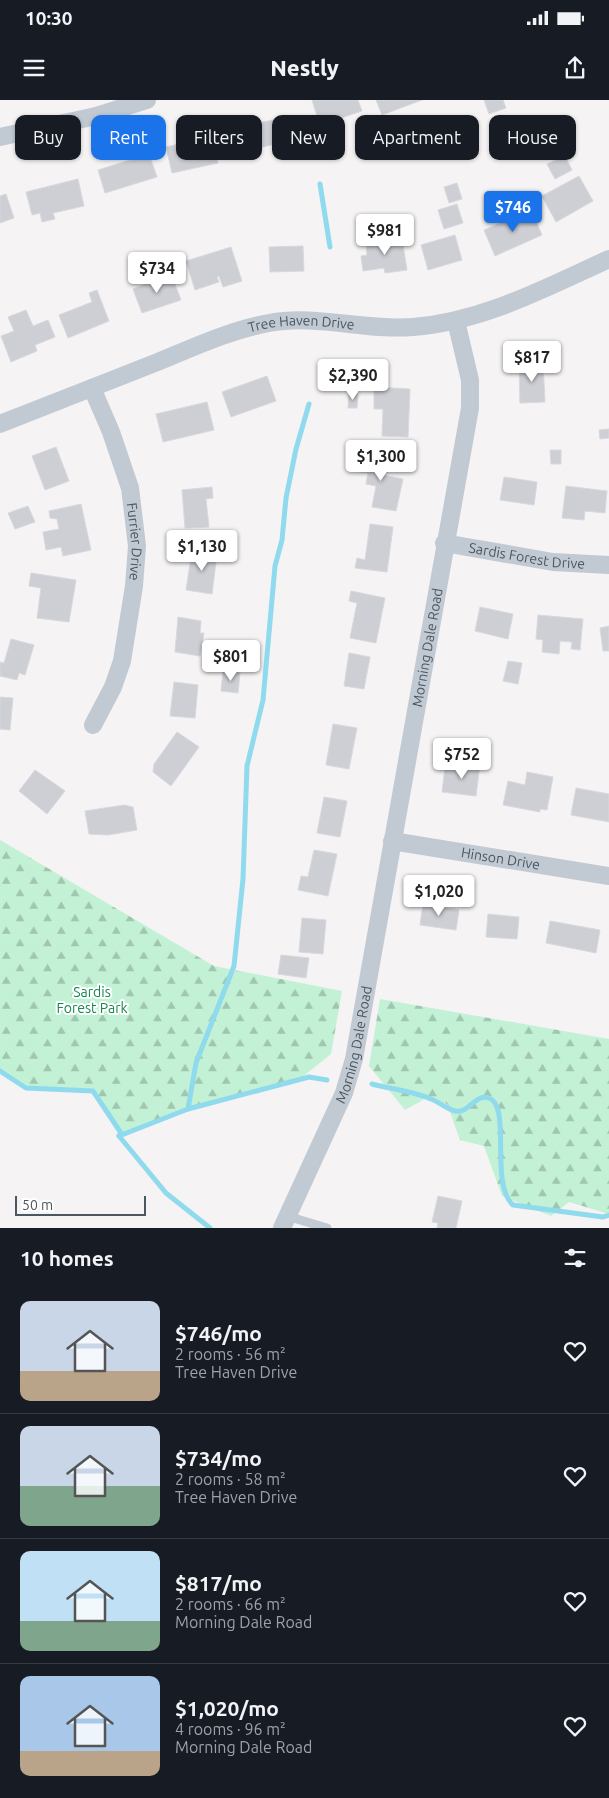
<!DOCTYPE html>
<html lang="en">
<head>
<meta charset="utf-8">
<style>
	body { margin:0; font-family:Ubuntu,sans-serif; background:#242831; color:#f1f3f6; height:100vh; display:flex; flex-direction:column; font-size:19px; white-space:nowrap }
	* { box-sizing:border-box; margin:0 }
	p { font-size:16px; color:#9ea1a6 }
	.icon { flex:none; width:28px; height:28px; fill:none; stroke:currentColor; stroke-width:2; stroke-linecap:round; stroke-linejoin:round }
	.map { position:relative; height:1128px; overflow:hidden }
	.side { display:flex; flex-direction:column; background:#171b24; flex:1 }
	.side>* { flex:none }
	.guide { position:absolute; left:15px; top:15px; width:580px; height:45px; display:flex; gap:10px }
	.scale { position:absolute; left:15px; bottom:12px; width:131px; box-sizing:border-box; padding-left:5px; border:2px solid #4a5661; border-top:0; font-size:14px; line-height:18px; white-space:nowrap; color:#4a5661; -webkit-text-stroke:4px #fff; paint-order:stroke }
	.price { position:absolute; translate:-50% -42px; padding:0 11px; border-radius:5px; background:#fff; color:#222; font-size:16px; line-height:32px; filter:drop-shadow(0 1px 2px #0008) }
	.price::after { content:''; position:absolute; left:50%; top:30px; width:15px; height:11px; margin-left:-8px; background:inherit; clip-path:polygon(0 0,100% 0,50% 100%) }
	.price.on { background:#1a73e8; color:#fff }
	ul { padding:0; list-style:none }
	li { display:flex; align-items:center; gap:15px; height:125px; padding:0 20px }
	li+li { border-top:1px solid #363941 }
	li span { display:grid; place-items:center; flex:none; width:140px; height:100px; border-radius:10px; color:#555 }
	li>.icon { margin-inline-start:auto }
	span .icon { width:60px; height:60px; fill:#fffc; stroke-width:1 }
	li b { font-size:21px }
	h2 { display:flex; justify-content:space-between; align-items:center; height:60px; padding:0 20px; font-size:21px }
	.tag { padding:0 18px; border-radius:10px; background:#171b24; box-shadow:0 1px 4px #0004; font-size:18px; line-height:45px }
	.tag.on { background:#1a73e8; color:#fff }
	.status { display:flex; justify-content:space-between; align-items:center; height:35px; padding:0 25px; background:#171b24; direction:ltr }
	.status svg { height:14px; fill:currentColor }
	header { display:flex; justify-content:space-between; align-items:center; height:65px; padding:0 20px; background:#171b24; font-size:22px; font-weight:800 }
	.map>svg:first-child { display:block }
	.forest { fill:url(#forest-firs) }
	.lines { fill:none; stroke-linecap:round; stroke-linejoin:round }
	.stream { stroke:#90daee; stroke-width:5 }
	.building { fill:#cdcfd5; stroke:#d7d9de }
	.lane { stroke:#c1cad2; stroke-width:9 }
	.street { stroke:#c1cad2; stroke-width:18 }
	.labels { text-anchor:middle; stroke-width:4; stroke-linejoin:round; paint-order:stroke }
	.street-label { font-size:14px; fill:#4a5661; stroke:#fff }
	.park-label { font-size:14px; fill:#17864f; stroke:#fff }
</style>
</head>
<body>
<div class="status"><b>10:30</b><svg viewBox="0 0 49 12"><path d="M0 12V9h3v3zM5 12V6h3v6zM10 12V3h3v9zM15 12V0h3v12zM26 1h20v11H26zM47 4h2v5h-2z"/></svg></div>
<header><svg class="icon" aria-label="menu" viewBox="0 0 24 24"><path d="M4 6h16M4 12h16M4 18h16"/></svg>Nestly<svg class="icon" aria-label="share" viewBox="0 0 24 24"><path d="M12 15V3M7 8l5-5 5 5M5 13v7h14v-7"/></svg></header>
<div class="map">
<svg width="609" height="1128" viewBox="0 0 609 1128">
	<defs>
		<pattern id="forest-firs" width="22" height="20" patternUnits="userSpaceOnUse" patternTransform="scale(1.25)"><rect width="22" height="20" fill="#c3f1d5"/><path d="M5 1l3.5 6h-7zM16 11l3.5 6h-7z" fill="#a0c6b0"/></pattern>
	</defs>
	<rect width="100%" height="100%" fill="#f5f3f3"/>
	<!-- forest -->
	<g class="forest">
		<path d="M0,740L214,866L342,891L331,954L296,982L188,1009L119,1036L121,1033L93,991L26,988L0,971Z"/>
		<path d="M380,899L609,939V1114L569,1102L551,1116L502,1096L484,1046L460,1040L447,1004L428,997L405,1010L369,966Z"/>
	</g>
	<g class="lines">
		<!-- stream -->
		<g class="stream">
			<path d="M320,84L330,147"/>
			<path d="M0,971L26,988L93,991L121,1033L119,1036L166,1093L210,1128"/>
			<path d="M372,984C391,989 413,991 431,999C439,1002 447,1009 455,1011C469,1014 475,993 489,998C512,1006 489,1084 513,1105L603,1117L609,1115"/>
			<path d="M188,1009L196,963L234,866L243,779L247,666L263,600L275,466L282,440L286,398L296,349L309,304"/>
			<path d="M119,1036L188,1009L309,977L327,980"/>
		</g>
	</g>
	<!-- building -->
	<g class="building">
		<path d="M312,0H358L362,11L329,22L331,30L322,32Z"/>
		<path d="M376,0H422L382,15Z"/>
		<path d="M484,0H503L506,8L489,14Z"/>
		<path d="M282,18L287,41L255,49L249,25Z"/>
		<path d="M212,36L218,63L172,73L166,47Z"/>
		<path d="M149,54L157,77L105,93L98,70Z"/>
		<path d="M565,56L572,70L555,79L547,64Z"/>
		<path d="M579,76L593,101L556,122L542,96Z"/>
		<path d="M78,79L84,106L53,113L55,119L42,122L40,113L32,115L26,92Z"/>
		<path d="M457,83L462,99L449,103L444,87Z"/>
		<path d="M6,94L14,118L0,123V96Z"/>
		<path d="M457,104L463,123L444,129L438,110Z"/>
		<path d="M531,110L542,135L495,156L484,130Z"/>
		<path d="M455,135L462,160L428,170L421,145Z"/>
		<path d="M402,138L407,170L385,173L384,168L363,171L361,156L367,155L366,144Z"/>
		<path d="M303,146L304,171L270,172L269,147Z"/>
		<path d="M231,147L242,181L223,187L219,176L217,177L219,182L195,190L186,161Z"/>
		<path d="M171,174L181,200L142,213L133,189Z"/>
		<path d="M97,190L109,221L68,238L59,215L92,202L89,193Z"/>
		<path d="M26,210L33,226L48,220L55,237L35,245L37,251L11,262L1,236L14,231L8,217Z"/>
		<path d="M543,263L545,302L520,303L519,264Z"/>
		<path d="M267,276L276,301L231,317L222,292Z"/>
		<path d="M374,287L410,289L408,337L382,336L383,309H374Z"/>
		<path d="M349,293L358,294L357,308H348Z"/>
		<path d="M207,302L214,330L163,342L156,314Z"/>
		<path d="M609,329V338L600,339L599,330Z"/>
		<path d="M56,347L69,381L45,390L32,356Z"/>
		<path d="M550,350H561V364H551Z"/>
		<path d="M363,352L386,357L383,375L403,379L396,411L372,407L376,386L366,384L368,373L359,372Z"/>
		<path d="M504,377L537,382L534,405L500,400Z"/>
		<path d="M566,386L607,391L605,413L585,411L584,420L562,418Z"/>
		<path d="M212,387L213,398L206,399L209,427L185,428L182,390Z"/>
		<path d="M81,404L91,450L63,456L61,447L46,450L43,432L59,429L57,419L50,418L49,411Z"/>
		<path d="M28,406L35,422L15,429L8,413Z"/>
		<path d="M370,424L393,427L387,472L355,468L357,458L365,460Z"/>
		<path d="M192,451L217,454L212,494L186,490Z"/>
		<path d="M31,473L76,480L69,522L37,518L41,488L29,486Z"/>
		<path d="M351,491L385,498L376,543L350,538L357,503L349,501Z"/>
		<path d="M480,507L513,514L508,539L475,531Z"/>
		<path d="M538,515L583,519L580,550L571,549L572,542L560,541L559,554L542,552L543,540L536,539Z"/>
		<path d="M178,517L201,521L200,533H204L200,556L175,552Z"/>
		<path d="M609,526V551H603L600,528Z"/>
		<path d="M11,539L34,545L25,575L19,573L17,580L0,576V562L4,563Z"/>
		<path d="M349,553L370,557L364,589L344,586Z"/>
		<path d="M508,561L522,563L518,584L503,581Z"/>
		<path d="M223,571L240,573L238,593L221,591Z"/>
		<path d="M174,582L198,585L195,618L170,616Z"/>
		<path d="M0,597L13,598L10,630L0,629Z"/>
		<path d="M333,624L357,628L349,669L326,665Z"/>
		<path d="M177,632L199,647L171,686L153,672L154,664Z"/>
		<path d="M469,662L480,664L476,696L442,692L445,667L468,670Z"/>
		<path d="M35,670L65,691L47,714L19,691Z"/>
		<path d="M527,672L553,677L547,710L540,709V712L503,705L508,681L525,685Z"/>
		<path d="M576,688L609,694V722L571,715Z"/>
		<path d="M324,697L347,701L340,737L317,733Z"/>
		<path d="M124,705L133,707L137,730L108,735L89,734L85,711Z"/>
		<path d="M314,750L337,754L328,796L298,790L301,776L308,777Z"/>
		<path d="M423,804L459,810L456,830L420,825Z"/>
		<path d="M488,814L519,817L517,839L486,837Z"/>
		<path d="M302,818L326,820L323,854L299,852Z"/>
		<path d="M550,821L600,830L596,853L546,843Z"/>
		<path d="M281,855L309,858L306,878L278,874Z"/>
		<path d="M438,1096L462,1101L456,1128H437L438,1123L432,1122Z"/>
	</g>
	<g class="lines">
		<!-- lane -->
		<path class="lane" d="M287,1116L327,1128"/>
		<!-- street -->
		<g class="street">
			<path d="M0,37L96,16L147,0"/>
			<path id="s1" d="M92,288L111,332L130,388L137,446L134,486L122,561L113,587L93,625"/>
			<path id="s2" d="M0,324C52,304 103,283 155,263C192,248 230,230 269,223C317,214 365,231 413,227C484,221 545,188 609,159"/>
			<path id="s3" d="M444,443L553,462L609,465"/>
			<path id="s4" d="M392,741L609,776"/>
			<path id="s5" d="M282,1128L344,993L354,959L470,308V280L456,221"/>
		</g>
	</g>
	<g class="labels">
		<!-- street labels -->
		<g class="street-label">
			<text dy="5" stroke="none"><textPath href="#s2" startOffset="320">Tree Haven Drive</textPath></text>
			<text dy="5" stroke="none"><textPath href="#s1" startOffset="161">Furrier Drive</textPath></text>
			<text dy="5" stroke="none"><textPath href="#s3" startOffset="84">Sardis Forest Drive</textPath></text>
			<text dy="5" stroke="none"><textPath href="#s5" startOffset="602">Morning Dale Road</textPath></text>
			<text dy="5" stroke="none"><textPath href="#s4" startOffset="110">Hinson Drive</textPath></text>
			<text dy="5" stroke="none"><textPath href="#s5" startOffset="198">Morning Dale Road</textPath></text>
		</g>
		<!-- park labels -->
		<g class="park-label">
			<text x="92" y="897">Sardis<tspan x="92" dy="16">Forest Park</tspan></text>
		</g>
	</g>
</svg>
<div class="scale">50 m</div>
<b class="price on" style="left:513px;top:133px">$746</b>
<b class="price" style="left:385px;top:156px">$981</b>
<b class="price" style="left:157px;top:194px">$734</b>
<b class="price" style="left:532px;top:283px">$817</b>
<b class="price" style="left:353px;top:301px">$2,390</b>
<b class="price" style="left:381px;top:382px">$1,300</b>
<b class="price" style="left:202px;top:472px">$1,130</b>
<b class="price" style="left:231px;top:582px">$801</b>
<b class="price" style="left:462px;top:680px">$752</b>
<b class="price" style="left:439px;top:817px">$1,020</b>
<div class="guide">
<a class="tag">Buy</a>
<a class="tag on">Rent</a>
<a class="tag">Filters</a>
<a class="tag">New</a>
<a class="tag">Apartment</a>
<a class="tag">House</a>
</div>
</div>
<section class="side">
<h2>10 homes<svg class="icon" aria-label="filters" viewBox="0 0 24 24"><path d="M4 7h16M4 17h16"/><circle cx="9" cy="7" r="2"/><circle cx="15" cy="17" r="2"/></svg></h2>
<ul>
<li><span style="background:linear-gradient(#c9d6e8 70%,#b9a48a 0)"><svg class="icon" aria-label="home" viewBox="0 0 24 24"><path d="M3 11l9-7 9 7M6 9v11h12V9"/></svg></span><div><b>$746/mo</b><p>2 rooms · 56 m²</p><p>Tree Haven Drive</p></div><svg class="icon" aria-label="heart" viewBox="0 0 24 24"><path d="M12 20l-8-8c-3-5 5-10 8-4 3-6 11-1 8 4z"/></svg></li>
<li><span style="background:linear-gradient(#c9d6e8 60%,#7fa58c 0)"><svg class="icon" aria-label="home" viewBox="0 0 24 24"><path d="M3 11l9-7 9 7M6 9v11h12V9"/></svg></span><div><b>$734/mo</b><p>2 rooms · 58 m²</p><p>Tree Haven Drive</p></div><svg class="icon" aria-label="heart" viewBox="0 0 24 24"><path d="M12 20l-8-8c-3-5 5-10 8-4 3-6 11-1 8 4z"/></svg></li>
<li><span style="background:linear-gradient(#bfe0f5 70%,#7fa58c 0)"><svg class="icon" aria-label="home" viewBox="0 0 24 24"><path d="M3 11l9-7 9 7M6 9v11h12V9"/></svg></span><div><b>$817/mo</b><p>2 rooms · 66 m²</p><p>Morning Dale Road</p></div><svg class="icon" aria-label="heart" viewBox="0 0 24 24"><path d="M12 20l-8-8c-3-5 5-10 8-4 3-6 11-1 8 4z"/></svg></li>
<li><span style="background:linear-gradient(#a9c7e8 75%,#b9a48a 0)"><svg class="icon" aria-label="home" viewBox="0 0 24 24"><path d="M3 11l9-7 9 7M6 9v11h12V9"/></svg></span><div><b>$1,020/mo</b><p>4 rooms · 96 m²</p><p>Morning Dale Road</p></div><svg class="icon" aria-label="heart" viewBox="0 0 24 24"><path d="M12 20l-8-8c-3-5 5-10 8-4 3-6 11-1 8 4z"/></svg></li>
</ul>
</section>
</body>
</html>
